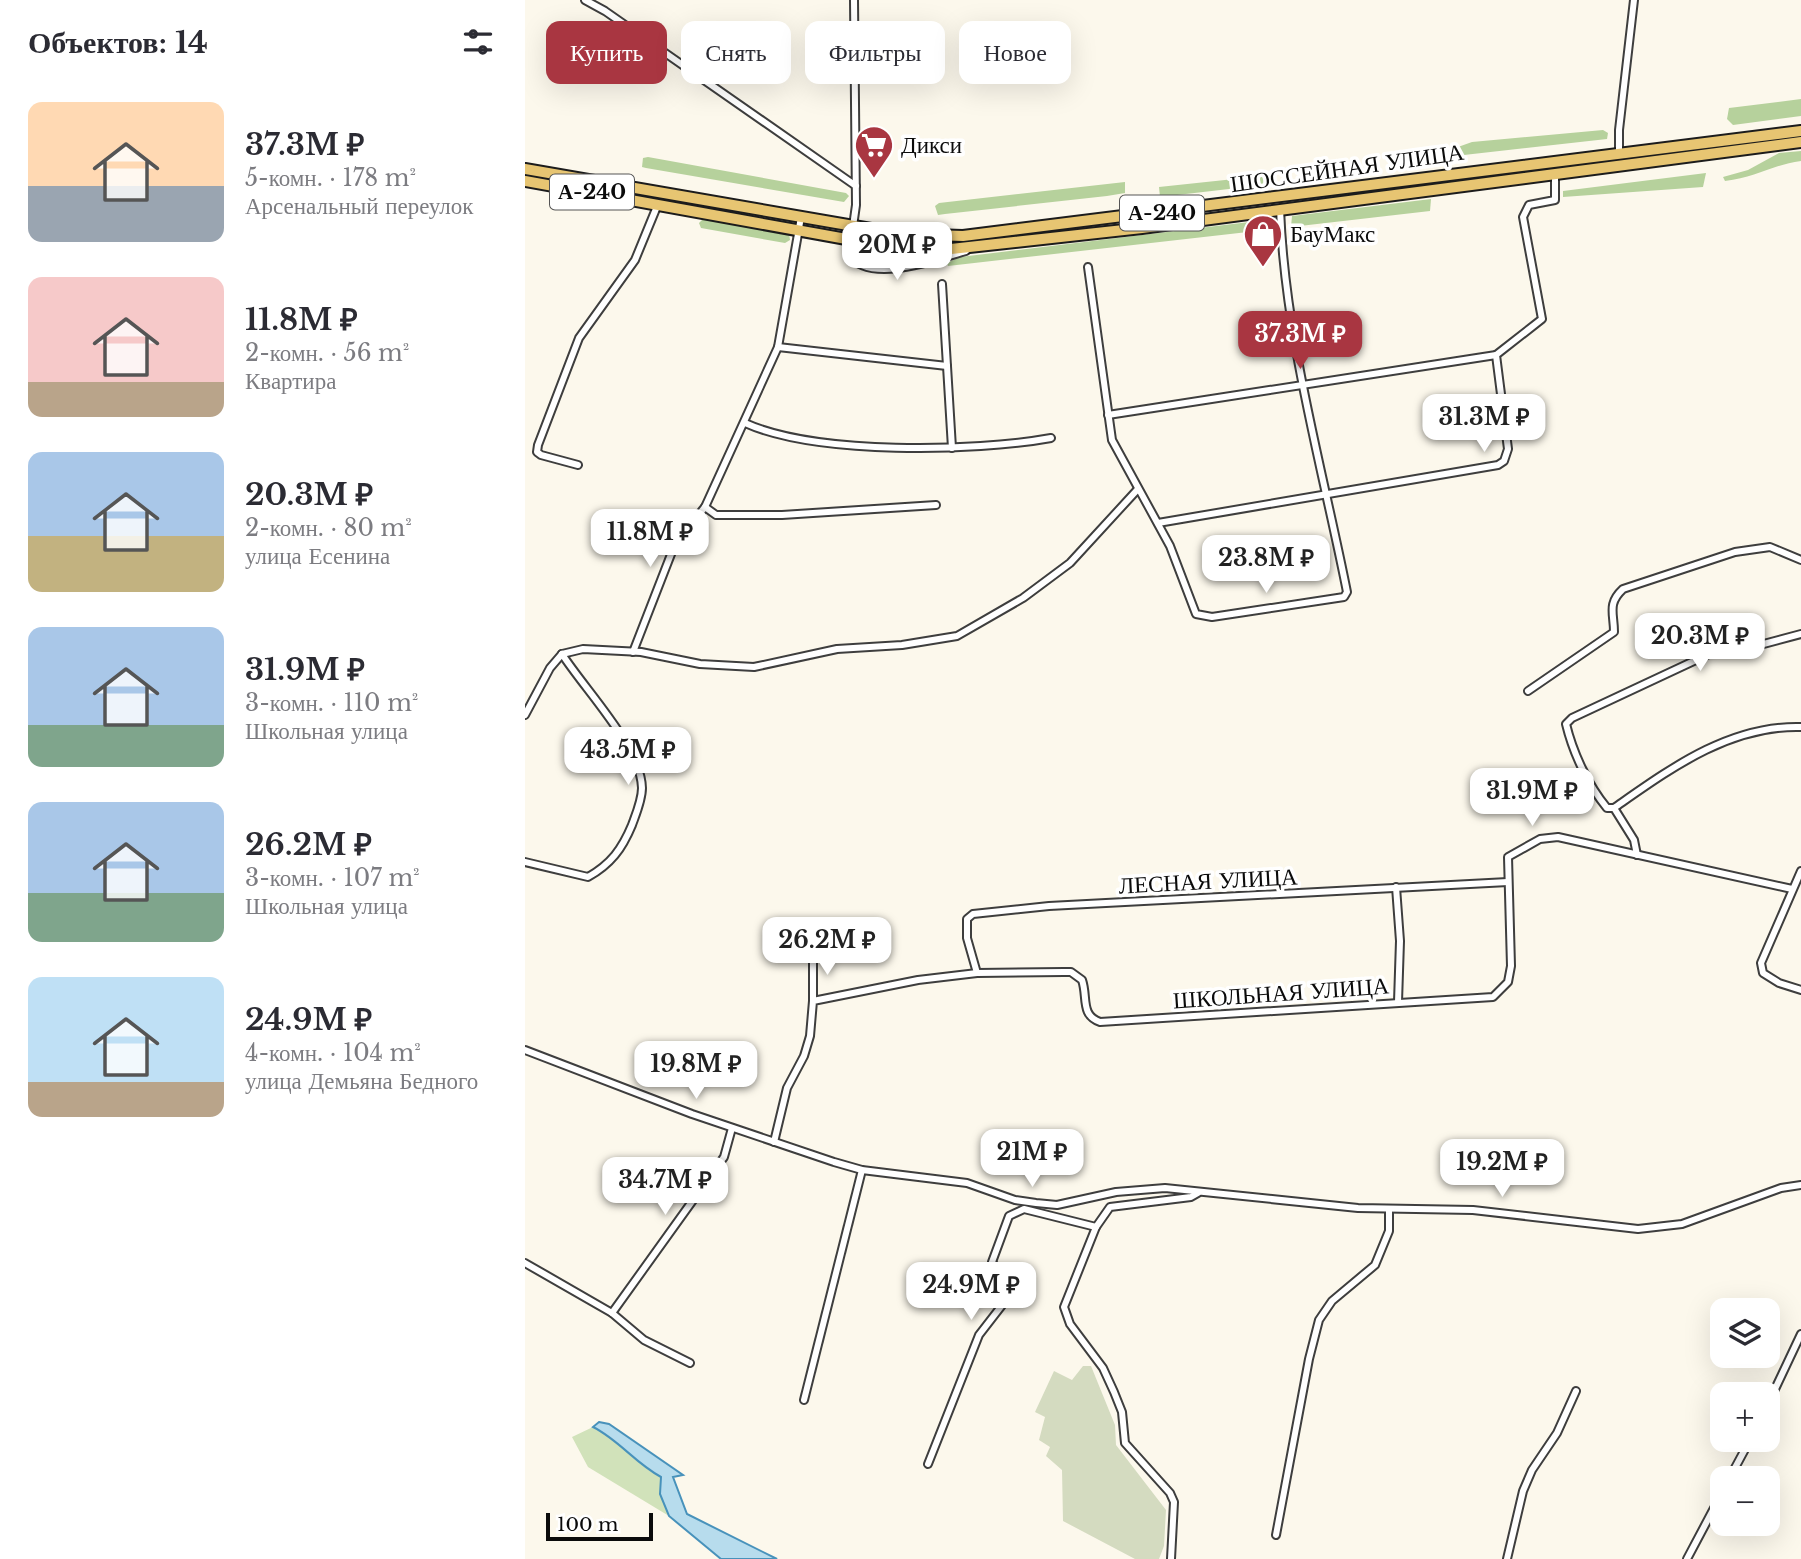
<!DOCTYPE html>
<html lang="ru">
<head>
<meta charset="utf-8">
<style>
	body { margin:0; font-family:"Libre Baskerville",serif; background:#f7f7f7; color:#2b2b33; height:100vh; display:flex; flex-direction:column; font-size:26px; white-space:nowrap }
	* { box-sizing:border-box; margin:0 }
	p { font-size:23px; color:#7c7c81 }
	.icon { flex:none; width:38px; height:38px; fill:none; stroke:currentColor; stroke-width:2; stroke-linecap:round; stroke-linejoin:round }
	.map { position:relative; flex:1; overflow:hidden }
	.drawer { display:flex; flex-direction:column; background:#fff; width:525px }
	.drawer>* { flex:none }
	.guide { position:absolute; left:21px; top:21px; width:665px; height:63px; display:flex; gap:14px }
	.tools { position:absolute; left:1185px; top:1298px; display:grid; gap:14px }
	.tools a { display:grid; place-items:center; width:70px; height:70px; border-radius:14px; background:#fff; box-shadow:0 7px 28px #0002; font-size:35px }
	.scale { position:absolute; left:21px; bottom:18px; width:107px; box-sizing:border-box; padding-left:7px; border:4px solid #0b0b0b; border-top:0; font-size:19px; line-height:24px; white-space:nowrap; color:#0b0b0b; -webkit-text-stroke:5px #fff; paint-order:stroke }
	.price { position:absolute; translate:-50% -60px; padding:0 16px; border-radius:14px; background:#fff; color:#222; font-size:23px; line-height:46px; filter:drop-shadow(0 2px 4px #0008) }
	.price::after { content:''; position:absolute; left:50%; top:42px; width:21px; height:16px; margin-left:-10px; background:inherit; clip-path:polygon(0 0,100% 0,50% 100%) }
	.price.current { background:#a93641; color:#fff }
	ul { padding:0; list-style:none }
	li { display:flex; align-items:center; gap:21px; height:175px; padding:0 28px }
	li span { display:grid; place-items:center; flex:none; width:196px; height:140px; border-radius:14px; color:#555 }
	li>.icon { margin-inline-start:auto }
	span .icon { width:84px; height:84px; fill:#fffc; stroke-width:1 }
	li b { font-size:30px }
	h2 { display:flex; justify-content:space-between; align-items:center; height:84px; padding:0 28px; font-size:30px }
	.tag { padding:0 24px; border-radius:14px; background:#fff; box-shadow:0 7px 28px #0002; font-size:24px; line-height:63px }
	.tag.current { background:#a93641; color:#fff }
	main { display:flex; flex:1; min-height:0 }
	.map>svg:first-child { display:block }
	.green { fill:#d1e2ba }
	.forest { fill:#b6d19c }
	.cemetery { fill:#d4dbc0 }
	.water { fill:#b7dced; stroke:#4892bb; stroke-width:2 }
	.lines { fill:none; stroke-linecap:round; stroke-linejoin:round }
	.street-casing { stroke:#3e3e3e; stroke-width:10 }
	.primary-casing { stroke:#1c1c1c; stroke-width:14 }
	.street { stroke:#fff; stroke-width:6 }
	.primary { stroke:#e7c572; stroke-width:10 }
	.labels { text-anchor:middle; stroke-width:7; stroke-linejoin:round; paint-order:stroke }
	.shield { fill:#fff; stroke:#545454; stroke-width:2 }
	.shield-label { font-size:21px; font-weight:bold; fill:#0b0b0b }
	.poi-label { font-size:23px; fill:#0b0b0b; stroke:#fff; text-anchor:start }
	.street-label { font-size:23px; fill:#0b0b0b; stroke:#fff }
</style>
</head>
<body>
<main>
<section class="drawer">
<h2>Объектов: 14<svg class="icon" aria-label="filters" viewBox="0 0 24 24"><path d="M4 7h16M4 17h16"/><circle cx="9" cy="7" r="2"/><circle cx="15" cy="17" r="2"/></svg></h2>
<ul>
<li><span style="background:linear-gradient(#ffd9b3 60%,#9aa5b1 0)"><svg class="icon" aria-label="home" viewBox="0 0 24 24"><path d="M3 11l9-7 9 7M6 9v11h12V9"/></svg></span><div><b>37.3M ₽</b><p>5-комн. · 178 m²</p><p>Арсенальный переулок</p></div></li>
<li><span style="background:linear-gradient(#f6c9c9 75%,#b9a48a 0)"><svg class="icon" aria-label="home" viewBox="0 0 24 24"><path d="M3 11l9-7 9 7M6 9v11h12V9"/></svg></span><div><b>11.8M ₽</b><p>2-комн. · 56 m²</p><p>Квартира</p></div></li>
<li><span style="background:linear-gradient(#a9c7e8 60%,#c2b280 0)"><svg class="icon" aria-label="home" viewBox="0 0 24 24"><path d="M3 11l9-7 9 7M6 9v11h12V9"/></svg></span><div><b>20.3M ₽</b><p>2-комн. · 80 m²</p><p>улица Есенина</p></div></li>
<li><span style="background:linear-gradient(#a9c7e8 70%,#7fa58c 0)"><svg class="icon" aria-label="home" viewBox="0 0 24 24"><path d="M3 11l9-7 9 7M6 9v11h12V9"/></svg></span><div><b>31.9M ₽</b><p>3-комн. · 110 m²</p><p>Школьная улица</p></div></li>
<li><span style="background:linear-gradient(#a9c7e8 65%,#7fa58c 0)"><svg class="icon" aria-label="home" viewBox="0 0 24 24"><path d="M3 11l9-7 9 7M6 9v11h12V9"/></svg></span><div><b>26.2M ₽</b><p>3-комн. · 107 m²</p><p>Школьная улица</p></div></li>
<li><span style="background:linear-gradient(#bfe0f5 75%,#b9a48a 0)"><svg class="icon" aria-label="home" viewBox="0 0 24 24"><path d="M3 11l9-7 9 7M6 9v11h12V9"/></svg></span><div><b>24.9M ₽</b><p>4-комн. · 104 m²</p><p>улица Демьяна Бедного</p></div></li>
</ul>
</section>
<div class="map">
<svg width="1276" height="1559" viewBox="0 0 1276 1559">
	<rect width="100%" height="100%" fill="#fcf8ec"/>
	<!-- green -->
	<path class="green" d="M68,1427C94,1440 110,1464 136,1477L135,1494L144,1516L63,1467L47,1437Z"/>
	<!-- forest -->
	<g class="forest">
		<path d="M1276,99V116L1208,125L1202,119L1204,108Z"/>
		<path d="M1078,130L1083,133L1082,139L930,156L933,147L947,142Z"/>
		<path d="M1276,151V161C1246,165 1230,178 1200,181L1198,177L1223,170L1254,153Z"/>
		<path d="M123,157L321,193L324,196L319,202L121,168L117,167L118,158Z"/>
		<path d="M1181,173L1178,187L1038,197V191Z"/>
		<path d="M747,175L748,184L635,197L634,187Z"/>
		<path d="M600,182V193L582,196L420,214L413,215L410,206L414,203Z"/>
		<path d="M906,199L905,211L766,227L767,216Z"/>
		<path d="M178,219L264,233L265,240L260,243L176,228L174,223Z"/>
		<path d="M750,219V229L423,266L422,263L435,257Z"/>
	</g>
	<!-- cemetery -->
	<path class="cemetery" d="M558,1366H566L590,1425L591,1445L641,1510L639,1546L634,1559H610L538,1521L537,1470L521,1456L525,1447L514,1440L520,1417L510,1412L529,1371L547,1380Z"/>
	<!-- water -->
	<path class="water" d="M74,1422L84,1424L158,1475L148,1477L162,1514L252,1559H196L144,1516L135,1494L136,1477C110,1463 94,1440 68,1427Z"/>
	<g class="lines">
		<!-- street casing -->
		<g class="street-casing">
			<g id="street">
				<path d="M60,0L80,11L331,186"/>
				<path d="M329,0L331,205L324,255C345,285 413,259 441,251"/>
				<path d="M1094,153V130L1109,0"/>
				<path d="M276,217L253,347L180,507L191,515H257L411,505"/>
				<path d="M563,267L587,440L645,546L671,614L687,617L819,597L822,592C797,466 760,338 755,209"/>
				<path d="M417,284L427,448"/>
				<path d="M253,347L422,366"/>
				<path d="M583,415L971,355"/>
				<path d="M220,423C291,455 449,452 526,438"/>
				<path d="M53,465L16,455L12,452L13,445L54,338L110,260L133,204"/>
				<path d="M633,523L973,465L979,461L983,449L971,355L1017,319L998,217L1004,205L1030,200V173"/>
				<path d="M108,652L150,544L180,507"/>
				<path d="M37,654L58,649L116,652L175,664L229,667L312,649L377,645L432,636L498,598L545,563L613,489"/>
				<path d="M1003,691L1089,632C1089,613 1082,604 1098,589L1210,552L1245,547L1276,560"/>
				<path d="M0,715L25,668L37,654"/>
				<path d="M1089,808H1082C1063,785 1048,753 1041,724L1047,718L1186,653L1216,650L1276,634"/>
				<path d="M1112,855L1109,840L1089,808C1145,769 1204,725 1276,727"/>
				<path d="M0,862L63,877C86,864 97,849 107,825C111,814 117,800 117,788C116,747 60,690 37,654"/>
				<path d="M1276,871L1236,963L1238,973L1254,983L1276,990"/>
				<path d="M871,887L875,941L873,1002"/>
				<path d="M452,973L442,938V919L448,914L524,906L983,882"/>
				<path d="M288,1001V954"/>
				<path d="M0,1050L167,1114L309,1162L337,1170L442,1183L490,1200L511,1203L532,1205L591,1192L640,1188L833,1208L948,1210L1113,1229L1157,1224L1256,1188L1276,1185"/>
				<path d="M249,1142L262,1088L279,1056L285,1036L288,1001L393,980L452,973L539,972H546L557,980C563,997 555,1015 575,1022L968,997L983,982L986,966L983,857L1015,839L1033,837L1267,889"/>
				<path d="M571,1227L539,1307L545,1324L578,1368L589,1392L597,1412L600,1443L645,1493L649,1502L646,1559"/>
				<path d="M0,1263L87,1313L119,1340L165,1363"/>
				<path d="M87,1313L199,1157L207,1128"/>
				<path d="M279,1400L337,1170"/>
				<path d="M1242,1406L1276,1334"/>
				<path d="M403,1464L454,1335L478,1304L485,1286L467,1262L484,1216L499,1209L571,1227L585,1207L666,1197L673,1193"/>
				<path d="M1204,1479L1225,1440"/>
				<path d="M751,1535L784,1359L794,1320L807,1301L850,1265L864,1231V1209"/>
				<path d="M982,1559L998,1491L1007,1470L1032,1433L1051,1391"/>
				<path d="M1162,1559L1197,1493"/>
			</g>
		</g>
		<!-- primary casing -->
		<g class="primary-casing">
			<g id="primary">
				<path d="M0,169L375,234L438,236L1276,131"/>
				<path d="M0,181L338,242L426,249L617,228L1276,142"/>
			</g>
		</g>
		<!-- street -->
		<use href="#street" class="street"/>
		<!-- primary -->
		<use href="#primary" class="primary"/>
	</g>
	<!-- icons -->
	<defs>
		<g id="supermarket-pin" transform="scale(2.0125)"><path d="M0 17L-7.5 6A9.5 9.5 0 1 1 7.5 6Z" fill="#a93641" stroke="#fff"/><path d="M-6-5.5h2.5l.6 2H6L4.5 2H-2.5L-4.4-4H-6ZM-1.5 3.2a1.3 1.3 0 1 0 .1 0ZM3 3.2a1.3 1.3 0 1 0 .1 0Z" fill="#fff"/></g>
		<g id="shop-pin" transform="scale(2.0125)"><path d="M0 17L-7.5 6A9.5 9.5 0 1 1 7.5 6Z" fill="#a93641" stroke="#fff"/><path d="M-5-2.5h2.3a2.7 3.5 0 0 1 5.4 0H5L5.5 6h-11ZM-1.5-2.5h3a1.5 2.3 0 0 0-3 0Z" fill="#fff"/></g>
	</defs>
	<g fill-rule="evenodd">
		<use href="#supermarket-pin" x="349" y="145"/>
		<use href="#shop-pin" x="738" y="234"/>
	</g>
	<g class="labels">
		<!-- shield labels -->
		<g class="shield">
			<rect x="25" y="174.5" width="84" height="35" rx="5"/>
			<rect x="595" y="195.5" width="84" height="35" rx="5"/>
		</g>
		<g class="shield-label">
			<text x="67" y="199">А-240</text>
			<text x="637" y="220">А-240</text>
		</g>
		<!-- poi labels -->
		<g class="poi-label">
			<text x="376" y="153">Дикси</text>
			<text x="765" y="242">БауМакс</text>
		</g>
		<!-- street labels -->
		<g class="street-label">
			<text transform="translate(822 168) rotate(-8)" y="8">ШОССЕЙНАЯ УЛИЦА</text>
			<text transform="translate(683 881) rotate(-3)" y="8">ЛЕСНАЯ УЛИЦА</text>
			<text transform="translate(756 993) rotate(-4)" y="8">ШКОЛЬНАЯ УЛИЦА</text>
		</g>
	</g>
</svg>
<div class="tools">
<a><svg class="icon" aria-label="layers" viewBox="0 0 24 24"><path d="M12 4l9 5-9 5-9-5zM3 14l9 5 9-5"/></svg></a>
<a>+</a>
<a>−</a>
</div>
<div class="scale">100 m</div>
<b class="price" style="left:372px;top:282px">20M ₽</b>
<b class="price current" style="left:775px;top:371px">37.3M ₽</b>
<b class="price" style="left:959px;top:454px">31.3M ₽</b>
<b class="price" style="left:125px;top:569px">11.8M ₽</b>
<b class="price" style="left:741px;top:595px">23.8M ₽</b>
<b class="price" style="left:1175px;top:673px">20.3M ₽</b>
<b class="price" style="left:103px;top:787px">43.5M ₽</b>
<b class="price" style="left:1007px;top:828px">31.9M ₽</b>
<b class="price" style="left:302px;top:977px">26.2M ₽</b>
<b class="price" style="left:171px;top:1101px">19.8M ₽</b>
<b class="price" style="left:507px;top:1189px">21M ₽</b>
<b class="price" style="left:977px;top:1199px">19.2M ₽</b>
<b class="price" style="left:140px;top:1217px">34.7M ₽</b>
<b class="price" style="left:446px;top:1322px">24.9M ₽</b>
<div class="guide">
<a class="tag current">Купить</a>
<a class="tag">Снять</a>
<a class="tag">Фильтры</a>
<a class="tag">Новое</a>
</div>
</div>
</main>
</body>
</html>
